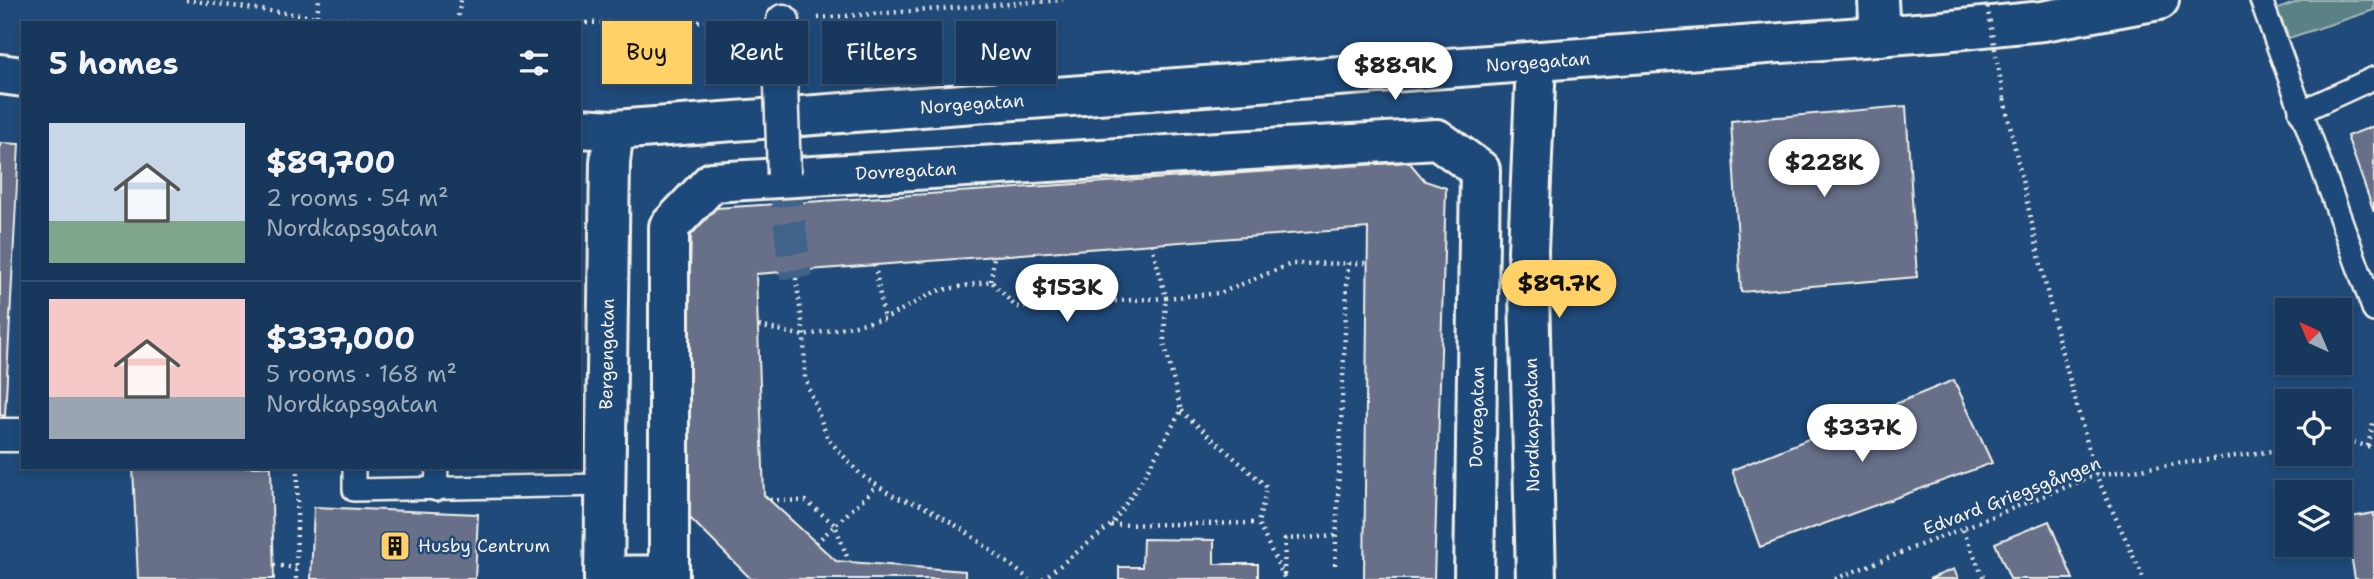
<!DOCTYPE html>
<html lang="en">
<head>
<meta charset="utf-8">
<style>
	body { margin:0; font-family:"Shantell Sans",sans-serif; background:#203f62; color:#f1f3f6; height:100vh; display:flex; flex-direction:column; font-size:26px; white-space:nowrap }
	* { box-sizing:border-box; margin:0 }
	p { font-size:23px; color:#9eacbb }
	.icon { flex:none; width:38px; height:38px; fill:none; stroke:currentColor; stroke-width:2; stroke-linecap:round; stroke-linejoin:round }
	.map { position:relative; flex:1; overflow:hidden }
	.sheet { position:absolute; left:21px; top:21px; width:560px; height:448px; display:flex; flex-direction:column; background:#17385c; border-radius:0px; box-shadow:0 4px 10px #0003,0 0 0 2px #365272 }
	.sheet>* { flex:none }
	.guide { position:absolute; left:602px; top:21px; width:665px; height:63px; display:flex; gap:14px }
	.needle { width:46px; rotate:316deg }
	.fabs { position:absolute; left:2275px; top:298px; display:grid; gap:14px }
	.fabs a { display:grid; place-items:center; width:77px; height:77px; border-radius:0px; background:#17385c; box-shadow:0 4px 10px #0003,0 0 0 2px #365272; font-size:35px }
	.price { position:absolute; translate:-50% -60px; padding:0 16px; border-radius:24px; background:#fff; color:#222; font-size:23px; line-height:46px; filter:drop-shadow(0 2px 4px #0008) }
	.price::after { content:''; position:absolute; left:50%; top:42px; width:21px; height:16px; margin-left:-10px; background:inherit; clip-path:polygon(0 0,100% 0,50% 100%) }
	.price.selected { background:#ffd166; color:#111 }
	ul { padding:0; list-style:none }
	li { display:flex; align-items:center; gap:21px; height:175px; padding:0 28px }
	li+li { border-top:2px solid #365272 }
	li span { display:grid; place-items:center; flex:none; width:196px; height:140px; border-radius:0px; color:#555 }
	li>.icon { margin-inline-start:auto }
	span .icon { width:84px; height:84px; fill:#fffc; stroke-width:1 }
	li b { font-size:30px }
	h2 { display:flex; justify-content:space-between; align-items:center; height:84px; padding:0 28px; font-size:30px }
	.tag { padding:0 24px; border-radius:0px; background:#17385c; box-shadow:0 4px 10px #0003,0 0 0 2px #365272; font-size:24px; line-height:63px }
	.tag.selected { background:#ffd166; color:#111 }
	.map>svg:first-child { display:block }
	.green { fill:#5a8186; stroke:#a7b9b7; stroke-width:2 }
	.building { fill:#677089; stroke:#f4f1e8; stroke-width:2 }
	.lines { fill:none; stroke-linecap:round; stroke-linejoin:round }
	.pedestrian-tunnel { stroke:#3f638a; stroke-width:32; stroke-dasharray:32 16; stroke-linecap:butt }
	.service-casing { stroke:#f4f1e8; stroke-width:26 }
	.pedestrian-casing { stroke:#f4f1e8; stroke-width:37 }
	.minor-casing { stroke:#f4f1e8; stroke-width:44 }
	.tertiary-casing { stroke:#f4f1e8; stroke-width:44 }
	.path { stroke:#f4f1e8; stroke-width:4.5; stroke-dasharray:2 5; stroke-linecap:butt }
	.service { stroke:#1f4a7a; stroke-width:21 }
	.pedestrian { stroke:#1f4a7a; stroke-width:32 }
	.minor { stroke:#1f4a7a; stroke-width:38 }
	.tertiary { stroke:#1f4a7a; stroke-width:38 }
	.pedestrian-bridge-casing { stroke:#f4f1e8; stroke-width:37; stroke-linecap:butt }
	.path-bridge { stroke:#f4f1e8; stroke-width:4.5; stroke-dasharray:2 5; stroke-linecap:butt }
	.pedestrian-bridge { stroke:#1f4a7a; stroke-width:32 }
	.labels { text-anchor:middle; stroke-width:5; stroke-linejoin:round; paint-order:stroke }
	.street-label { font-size:18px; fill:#f4f1e8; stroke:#1f4a7a }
	.poi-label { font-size:18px; fill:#f4f1e8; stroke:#1f4a7a; text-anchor:start }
</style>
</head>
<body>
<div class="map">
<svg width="2374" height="579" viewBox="0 0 2374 579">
	<rect width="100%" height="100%" fill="#1f4a7a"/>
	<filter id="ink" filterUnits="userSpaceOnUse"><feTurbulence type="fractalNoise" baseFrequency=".0143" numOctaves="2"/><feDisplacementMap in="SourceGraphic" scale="14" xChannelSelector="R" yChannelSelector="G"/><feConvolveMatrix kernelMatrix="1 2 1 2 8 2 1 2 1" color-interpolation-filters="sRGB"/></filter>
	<g filter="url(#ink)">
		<!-- green -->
		<path class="green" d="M2304,0H2374V10L2289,38L2277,9Z"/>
		<!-- building -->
		<g class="building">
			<path d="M1906,106L1917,277L1741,292L1731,121Z"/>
			<path d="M2374,126V212L2347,136Z"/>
			<path d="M0,143L19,144L5,416L0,415Z"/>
			<path d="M1409,162L1425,181L1446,188L1434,579H1364L1368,228L756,274L764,495L836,561L965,571V579H751L683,511L691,235L716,208Z"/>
			<path d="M1954,380L1992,463L1760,547L1732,470Z"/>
			<path d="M133,467H271L274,579H138Z"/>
			<path d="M314,507L478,514L475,579H311Z"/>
			<path d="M2374,513V579H2355L2345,518Z"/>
			<path d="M2049,521L2073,579H2010L1995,543Z"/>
			<path d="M1143,539L1214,540V564H1258V579H1119V567H1142Z"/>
			<path d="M1954,569L1958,579H1929Z"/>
		</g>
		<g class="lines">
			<!-- pedestrian-tunnel -->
			<path class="pedestrian-tunnel" d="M784,174L796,278"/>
			<!-- service casing -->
			<g class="service-casing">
				<g id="service">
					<path d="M2261,0L2374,311"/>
					<path d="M2300,112L2374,78"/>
					<path d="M354,467V490L606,485"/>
					<path d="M436,490L437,467"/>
				</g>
			</g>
			<!-- pedestrian casing -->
			<g class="pedestrian-casing">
				<g id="pedestrian">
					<path d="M780,56L783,21"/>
					<path d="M0,435H23"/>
				</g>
			</g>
			<!-- minor casing -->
			<g class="minor-casing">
				<g id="minor">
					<path d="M1878,0L1880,36"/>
					<path d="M604,576L669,575V227L712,182L1437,139L1480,170L1474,579"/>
					<path d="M604,579L610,162L614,130"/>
					<path d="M1536,579L1528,251L1536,62"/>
				</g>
			</g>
			<!-- tertiary casing -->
			<g class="tertiary-casing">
				<g id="tertiary">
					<path d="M0,74L23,77"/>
					<path d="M579,128L614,130L1943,31L2043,21L2159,0"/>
				</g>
			</g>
			<!-- path -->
			<g class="path">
				<path d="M186,0L316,17L430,23"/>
				<path d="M818,18L1063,0"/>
				<path d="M316,23L319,0"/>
				<path d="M457,23L461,0"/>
				<path d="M579,23L750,21"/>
				<path d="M2004,99L2055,327L2096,475L2144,579"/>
				<path d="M875,265L884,319"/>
				<path d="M796,278L804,336L805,378L828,439L861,475L895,497L924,506L965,531L1029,579"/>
				<path d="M991,281L994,257"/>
				<path d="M759,326L804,336L884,319L937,291L991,281L1016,307L1166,298L1152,245"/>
				<path d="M1181,411L1267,487L1258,523L1285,579"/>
				<path d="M2340,444L2352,442L2374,448"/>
				<path d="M2368,446L2374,419"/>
				<path d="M770,500L806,501L835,525L849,562"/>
				<path d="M1111,525L1258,523"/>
				<path d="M1963,530L1984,579"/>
				<path d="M816,543L877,486"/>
				<path d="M274,565L296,568"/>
				<path d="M1335,565L1348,263"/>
				<path d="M1284,575L1285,539L1335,536"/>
				<path d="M296,579L298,467"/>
				<path d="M1043,579L1111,525L1139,485L1181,411L1164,342L1166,298L1220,293L1291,264L1367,263"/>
				<path d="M1835,579L2096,475L2287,449"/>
			</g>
			<!-- service -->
			<use href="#service" class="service"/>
			<!-- pedestrian -->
			<use href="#pedestrian" class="pedestrian"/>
			<!-- minor -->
			<use href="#minor" class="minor"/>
			<!-- tertiary -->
			<use href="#tertiary" class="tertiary"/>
			<!-- pedestrian-bridge casing -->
			<g class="pedestrian-bridge-casing">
				<path id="pedestrian-bridge" d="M780,56L784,174"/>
			</g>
			<!-- path-bridge -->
			<path class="path-bridge" d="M1986,0L2004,99"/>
			<!-- pedestrian-bridge -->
			<use href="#pedestrian-bridge" class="pedestrian-bridge"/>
		</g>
	</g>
	<!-- icons -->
	<defs>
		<g id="building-square" transform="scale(1.575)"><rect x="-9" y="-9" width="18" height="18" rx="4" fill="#ffd166" stroke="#1f4a7a"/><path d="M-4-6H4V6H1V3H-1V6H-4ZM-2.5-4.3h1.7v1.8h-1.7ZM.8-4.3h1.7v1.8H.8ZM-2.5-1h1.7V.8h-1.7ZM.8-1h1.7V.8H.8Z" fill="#111"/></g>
	</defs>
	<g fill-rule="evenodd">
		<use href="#building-square" x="395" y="546"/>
	</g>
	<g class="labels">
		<!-- street labels -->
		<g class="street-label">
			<text transform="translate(1538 62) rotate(-4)" y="6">Norgegatan</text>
			<text transform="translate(972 104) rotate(-4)" y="6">Norgegatan</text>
			<text transform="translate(906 171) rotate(-3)" y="6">Dovregatan</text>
			<text transform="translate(607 354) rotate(-89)" y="6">Bergengatan</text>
			<text transform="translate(1477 417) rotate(-89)" y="6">Dovregatan</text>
			<text transform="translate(1532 425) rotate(-91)" y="6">Nordkapsgatan</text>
			<text transform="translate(2012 496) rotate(-21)" y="6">Edvard Griegsgången</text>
		</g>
		<!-- poi labels -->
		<g class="poi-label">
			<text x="418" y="552">Husby Centrum</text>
		</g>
	</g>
</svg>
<div class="fabs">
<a><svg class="needle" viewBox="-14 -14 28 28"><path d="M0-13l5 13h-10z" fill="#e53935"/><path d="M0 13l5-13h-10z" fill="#9eacbb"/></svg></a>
<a><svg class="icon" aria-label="locate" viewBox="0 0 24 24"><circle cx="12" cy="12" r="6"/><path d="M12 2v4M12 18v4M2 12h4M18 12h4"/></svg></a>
<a><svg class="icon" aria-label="layers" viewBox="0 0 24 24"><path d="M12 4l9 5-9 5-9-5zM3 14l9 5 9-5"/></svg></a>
</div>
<b class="price" style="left:1395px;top:102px">$88.9K</b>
<b class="price" style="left:1824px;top:199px">$228K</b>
<b class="price selected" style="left:1559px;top:320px">$89.7K</b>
<b class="price" style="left:1067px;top:324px">$153K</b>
<b class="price" style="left:1862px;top:464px">$337K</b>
<div class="guide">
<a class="tag selected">Buy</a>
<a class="tag">Rent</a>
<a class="tag">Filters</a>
<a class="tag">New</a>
</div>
<section class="sheet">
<h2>5 homes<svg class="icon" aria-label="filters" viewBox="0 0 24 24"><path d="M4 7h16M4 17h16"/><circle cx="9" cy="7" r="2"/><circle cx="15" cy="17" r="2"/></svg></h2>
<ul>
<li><span style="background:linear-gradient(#c9d6e8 70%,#7fa58c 0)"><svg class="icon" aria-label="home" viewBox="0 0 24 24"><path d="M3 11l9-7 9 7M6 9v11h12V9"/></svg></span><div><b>$89,700</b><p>2 rooms · 54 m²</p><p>Nordkapsgatan</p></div></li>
<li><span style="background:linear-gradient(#f6c9c9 70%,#9aa5b1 0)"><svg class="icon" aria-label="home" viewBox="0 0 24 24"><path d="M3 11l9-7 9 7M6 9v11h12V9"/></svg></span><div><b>$337,000</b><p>5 rooms · 168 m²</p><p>Nordkapsgatan</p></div></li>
</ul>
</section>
</div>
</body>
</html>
